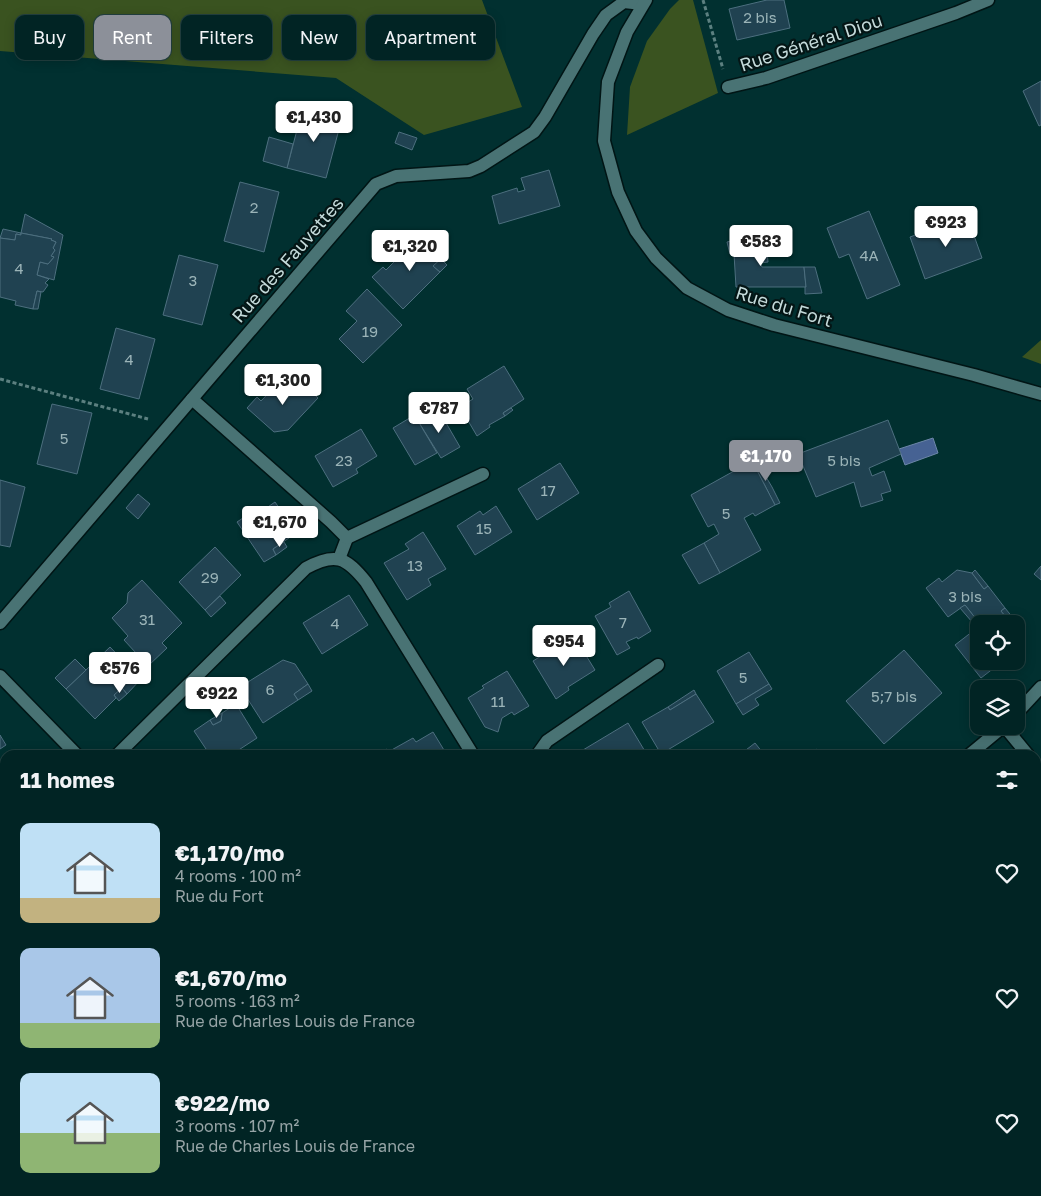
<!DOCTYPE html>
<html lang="en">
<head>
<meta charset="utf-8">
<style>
	body { margin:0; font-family:"Golos Text",sans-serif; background:#0b2c2c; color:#f1f3f6; height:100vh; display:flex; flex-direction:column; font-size:19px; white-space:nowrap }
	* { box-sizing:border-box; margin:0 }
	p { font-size:16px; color:#96a4a6 }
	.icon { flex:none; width:28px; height:28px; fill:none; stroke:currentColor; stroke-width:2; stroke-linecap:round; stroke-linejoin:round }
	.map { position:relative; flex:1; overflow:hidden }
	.drawer { position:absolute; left:0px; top:750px; width:1041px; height:446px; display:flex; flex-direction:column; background:#012424; border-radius:15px 15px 0 0; box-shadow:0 2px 12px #0003,0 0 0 1px #234141 }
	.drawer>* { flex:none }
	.banner { position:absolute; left:15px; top:15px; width:500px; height:45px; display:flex; gap:10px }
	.buttons { position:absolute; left:970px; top:615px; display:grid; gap:10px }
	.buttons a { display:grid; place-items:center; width:55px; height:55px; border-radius:10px; background:#012424; box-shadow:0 2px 12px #0003,0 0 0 1px #234141; font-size:25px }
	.price { position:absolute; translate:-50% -42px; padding:0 11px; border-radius:5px; background:#fff; color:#222; font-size:16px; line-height:32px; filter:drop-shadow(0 1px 2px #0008) }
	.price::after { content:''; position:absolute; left:50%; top:30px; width:15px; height:11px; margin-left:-8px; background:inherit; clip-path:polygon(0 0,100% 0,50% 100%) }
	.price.current { background:#8c9099; color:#fff }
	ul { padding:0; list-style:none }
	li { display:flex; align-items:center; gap:15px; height:125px; padding:0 20px }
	li span { display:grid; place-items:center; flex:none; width:140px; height:100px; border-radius:10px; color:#555 }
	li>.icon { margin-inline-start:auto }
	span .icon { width:60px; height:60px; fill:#fffc; stroke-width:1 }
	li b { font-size:21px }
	h2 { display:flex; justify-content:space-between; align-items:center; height:60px; padding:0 20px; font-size:21px }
	.tag { padding:0 18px; border-radius:10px; background:#012424; box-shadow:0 2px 12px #0003,0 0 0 1px #234141; font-size:18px; line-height:45px }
	.tag.current { background:#8c9099; color:#fff }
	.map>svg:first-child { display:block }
	.green { fill:#3a5320 }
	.water { fill:#466293; stroke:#6c86a8 }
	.building { fill:#204251; stroke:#4d6f7f }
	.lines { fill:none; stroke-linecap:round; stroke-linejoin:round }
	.service-casing { stroke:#011515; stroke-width:15 }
	.minor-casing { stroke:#011515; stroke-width:15 }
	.secondary-casing { stroke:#011515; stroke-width:15 }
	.path { stroke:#5c8080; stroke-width:3; stroke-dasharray:4 2.5; stroke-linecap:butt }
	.service { stroke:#497374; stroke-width:12 }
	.minor { stroke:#497374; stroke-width:12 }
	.secondary { stroke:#497374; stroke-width:12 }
	.labels { text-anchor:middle; stroke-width:4.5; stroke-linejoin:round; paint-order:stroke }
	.number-label { font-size:15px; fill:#9bb4b8 }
	.street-label { font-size:18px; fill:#c4dada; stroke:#041515 }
</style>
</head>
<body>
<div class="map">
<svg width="1041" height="1196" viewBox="0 0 1041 1196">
	<rect width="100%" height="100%" fill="#013030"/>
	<!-- green -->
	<g class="green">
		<path d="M0,0H482L522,107L424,135L336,78L0,51Z"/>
		<path d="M679,0H693L718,93L627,135L630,87L647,41L670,9Z"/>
		<path d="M1041,340V364L1022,357Z"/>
	</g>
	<!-- water -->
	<path class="water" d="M933,438L938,453L905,465L899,449Z"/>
	<!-- building -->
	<g class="building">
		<path d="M767,0H784L790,28L737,40L729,9Z"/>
		<path d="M1041,81V125L1039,126L1023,91Z"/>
		<path d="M303,107L342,118L326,178L287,168Z"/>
		<path d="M399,132L417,138L412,150L395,143Z"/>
		<path d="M269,137L293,144L287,168L263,161Z"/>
		<path d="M549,170L560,206L499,224L492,196L517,188L518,192L525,190L521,178Z"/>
		<path d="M240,182L279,192L264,252L224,241Z"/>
		<path d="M869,211L900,285L867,299L849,254L839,258L827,228Z"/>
		<path d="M25,214L63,235L54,280L37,275L40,262L48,264L54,257L51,256L55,250L53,248L56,242L51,240L52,239L21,233Z"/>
		<path d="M967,216L982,258L925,279L910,237Z"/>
		<path d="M3,229L21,233V235L16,234L15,240L0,238Z"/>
		<path d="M21,233L52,239L51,240L56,242L53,248L55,250L51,256L54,257L48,264L40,262L37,275L49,279L45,283L48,285L43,292L37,291L33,309L15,305L16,301L0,297V238L15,240L16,234L21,235Z"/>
		<path d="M422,234L432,244L429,246L441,259L433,266L440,272L403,309L372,277L383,267L386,270Z"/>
		<path d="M750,236L752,241H766L768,262L760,263L762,267H804L806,287H736L734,254H730L727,242Z"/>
		<path d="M179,255L218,265L202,325L163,315Z"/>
		<path d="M441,259L447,265L440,272L433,266Z"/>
		<path d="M804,267H815L822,293L805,294V287H806Z"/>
		<path d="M367,289L402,325L363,363L339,339L357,321L346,311Z"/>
		<path d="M37,291L41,292L38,309H33Z"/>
		<path d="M116,328L155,339L139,399L100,389Z"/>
		<path d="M504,366L524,399L503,413L505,416L489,425L490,427L477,436L460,407L473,399L467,389Z"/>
		<path d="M283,378L295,388L301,382L318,398L288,430L274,432L247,408L257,397L261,401Z"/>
		<path d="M52,404L92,413L77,474L37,464Z"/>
		<path d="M511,408L513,410L505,416L503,413Z"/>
		<path d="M438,409L460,447L441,458L418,421Z"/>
		<path d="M418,413L422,418L418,421L437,453L415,465L393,428Z"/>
		<path d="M888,420L901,454L869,468L872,476L884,471L891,491L881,494L883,500L861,507L854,482L816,497L798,454Z"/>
		<path d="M361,429L377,456L356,469L358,473L333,487L315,456Z"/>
		<path d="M753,455L772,487L780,503L775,505L750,457Z"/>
		<path d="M750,457L775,505L755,516L753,513L744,518L761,550L720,573L704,543L719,534L714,524L708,527L691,495L734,471L732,467Z"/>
		<path d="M560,463L579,493L537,520L518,489Z"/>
		<path d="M0,480L25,487L10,547L0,545Z"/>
		<path d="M138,494L150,504L138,519L126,508Z"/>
		<path d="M275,502L284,515L290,511L302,529L273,549L276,555L264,562L237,522L249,514L252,518Z"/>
		<path d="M496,506L512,532L475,555L457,526L480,511L483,515Z"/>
		<path d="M423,532L446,569L428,579L431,585L407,600L384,563L409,549L405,544Z"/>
		<path d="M284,542L287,547L276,555L273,549Z"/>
		<path d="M704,543L720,573L699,584L682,555Z"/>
		<path d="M215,547L241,575L205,610L179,582Z"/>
		<path d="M1041,566V580L1034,574Z"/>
		<path d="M957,570L972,573L984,589L988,586L1005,608L1001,611L1012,624H980L965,605L948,617L926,588L939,578L942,582Z"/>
		<path d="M975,570L988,586L984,589L972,573Z"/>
		<path d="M142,580L182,623L162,643L167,648L148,666L124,640L128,636L112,618L127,603L128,593Z"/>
		<path d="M629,591L651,631L638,639L637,637L626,642L630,648L617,655L595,616L611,607L609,603Z"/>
		<path d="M349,595L368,625L322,654L303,623Z"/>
		<path d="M220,596L226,603L211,617L205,610Z"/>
		<path d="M965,605L980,624L979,630L960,608Z"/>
		<path d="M1005,608L1022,629L1018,631L1016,624H1012L1001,611Z"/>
		<path d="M977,628L979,630V661H1003L981,678L955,645Z"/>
		<path d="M574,636L595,670L568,687L569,690L556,699L533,661Z"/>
		<path d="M110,647L141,679L127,694L122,688L114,695L116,698L95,719L66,689Z"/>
		<path d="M904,650L942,693L884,744L846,701Z"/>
		<path d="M749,652L769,684L736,704L717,671Z"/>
		<path d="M75,659L86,670L66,689L55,678Z"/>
		<path d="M283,660L295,664L308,684L294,694L298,700L263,723L240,687Z"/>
		<path d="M507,671L529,706L514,715L512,712L502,718L498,732L485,727L468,698L484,688L482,686Z"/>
		<path d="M308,684L312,691L298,700L294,694Z"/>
		<path d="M769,684L772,689L755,699L759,705L743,715L736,704Z"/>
		<path d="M122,688L127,694L119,701L114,695Z"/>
		<path d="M694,690L696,694L670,710L668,707Z"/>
		<path d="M696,694L714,722L661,754L642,722L668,707L670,710Z"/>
		<path d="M236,704L257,738L231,755H210L194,731L210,720L213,725L221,721L222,713Z"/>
		<path d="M222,713L221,721L213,725L210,720Z"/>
		<path d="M628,723L646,753L643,755H586L583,750Z"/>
		<path d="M433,732L447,755H377L387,749L388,752L413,738L416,742Z"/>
		<path d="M0,735L6,745L0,749Z"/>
		<path d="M755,743L763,753L760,755H743L742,753Z"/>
		<path d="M817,749L822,755H809Z"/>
		<path d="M1036,929L1041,930V962H1036Z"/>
		<path d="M1036,1003L1041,1009V1030L1036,1024Z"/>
		<path d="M5,1081V1090H0V1082Z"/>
		<path d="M5,1141V1169L0,1161V1144Z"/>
		<path d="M243,1191H283L287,1196H236Z"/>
		<path d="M484,1191H525L529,1196H487Z"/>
		<path d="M525,1191H542L544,1195L529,1196Z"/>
		<path d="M637,1191H639L643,1196H630Z"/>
		<path d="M654,1191H679L682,1196H643L640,1192Z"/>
		<path d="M712,1191H746L740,1196H715Z"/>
	</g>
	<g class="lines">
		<!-- service casing -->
		<g class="service-casing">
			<g id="service">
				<path d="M1004,726L1028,755"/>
				<path d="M1036,765L1041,771"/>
				<path d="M1036,798L1041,794"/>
				<path d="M1007,1191L1016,1196"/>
			</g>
		</g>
		<!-- minor casing -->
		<g class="minor-casing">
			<g id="minor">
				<path d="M728,87L766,78L956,13L988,0"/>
				<path d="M192,399L331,522L347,538L339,559"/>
				<path d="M347,538L483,474"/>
				<path d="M0,623L376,184L396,176L469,171L481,166L534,132L545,117L593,34L606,15L624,2L642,4"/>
				<path d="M0,676L77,755"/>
				<path d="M1016,714L1041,687"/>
				<path d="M117,755L306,568C335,552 346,557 366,582L473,755"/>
				<path d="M537,755L547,741L658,665"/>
				<path d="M969,755L1004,726"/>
				<path d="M396,1196L403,1191"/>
				<path d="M580,1196L586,1191"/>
			</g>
		</g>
		<!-- secondary casing -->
		<g class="secondary-casing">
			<g id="secondary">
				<path d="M646,0L627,32L608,82L604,141L618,192L636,231L656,258L687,288L728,310L774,325L974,375L1041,394"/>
				<path d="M1036,1133L1041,1129"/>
				<path d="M948,1196L955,1191"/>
			</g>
		</g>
		<!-- path -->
		<g class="path">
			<path d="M703,0L723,69"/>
			<path d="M0,379L148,419"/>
			<path d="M706,1191L709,1196"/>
		</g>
		<!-- service -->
		<use href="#service" class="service"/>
		<!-- minor -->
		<use href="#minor" class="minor"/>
		<!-- secondary -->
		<use href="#secondary" class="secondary"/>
	</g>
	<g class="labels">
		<!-- number labels -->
		<g class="number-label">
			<text x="760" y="23">2 bis</text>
			<text x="254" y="213">2</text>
			<text x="869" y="261">4A</text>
			<text x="19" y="274">4</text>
			<text x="193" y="286">3</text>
			<text x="370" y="337">19</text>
			<text x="129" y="365">4</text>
			<text x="64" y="444">5</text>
			<text x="344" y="466">23</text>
			<text x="844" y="466">5 bis</text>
			<text x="548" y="496">17</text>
			<text x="726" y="519">5</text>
			<text x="484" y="534">15</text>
			<text x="415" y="571">13</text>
			<text x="210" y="583">29</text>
			<text x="965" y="602">3 bis</text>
			<text x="147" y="625">31</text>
			<text x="623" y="628">7</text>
			<text x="335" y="629">4</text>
			<text x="743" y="683">5</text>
			<text x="270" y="695">6</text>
			<text x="894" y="702">5;7 bis</text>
			<text x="498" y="707">11</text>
		</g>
		<!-- street labels -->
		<g class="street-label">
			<text transform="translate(811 43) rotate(-18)" y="6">Rue Général Diou</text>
			<text transform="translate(288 260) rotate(-49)" y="6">Rue des Fauvettes</text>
			<text transform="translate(784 307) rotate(17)" y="6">Rue du Fort</text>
		</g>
	</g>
</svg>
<div class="buttons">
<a><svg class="icon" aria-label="locate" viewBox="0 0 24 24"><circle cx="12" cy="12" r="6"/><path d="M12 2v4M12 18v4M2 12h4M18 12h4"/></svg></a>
<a><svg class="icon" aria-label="layers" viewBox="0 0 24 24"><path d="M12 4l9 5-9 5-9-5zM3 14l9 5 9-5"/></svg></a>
</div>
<b class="price" style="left:314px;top:143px">€1,430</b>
<b class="price" style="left:946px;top:248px">€923</b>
<b class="price" style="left:761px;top:267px">€583</b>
<b class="price" style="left:410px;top:272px">€1,320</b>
<b class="price" style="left:283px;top:406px">€1,300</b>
<b class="price" style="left:439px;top:434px">€787</b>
<b class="price current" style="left:766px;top:482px">€1,170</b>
<b class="price" style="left:280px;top:548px">€1,670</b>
<b class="price" style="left:564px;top:667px">€954</b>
<b class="price" style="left:120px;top:694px">€576</b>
<b class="price" style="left:217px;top:719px">€922</b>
<div class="banner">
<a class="tag">Buy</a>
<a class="tag current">Rent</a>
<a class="tag">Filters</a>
<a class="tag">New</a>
<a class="tag">Apartment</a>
</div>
<section class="drawer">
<h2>11 homes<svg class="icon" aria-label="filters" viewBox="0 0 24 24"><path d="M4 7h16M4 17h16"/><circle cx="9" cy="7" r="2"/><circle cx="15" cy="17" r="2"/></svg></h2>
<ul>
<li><span style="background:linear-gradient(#bfe0f5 75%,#c2b280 0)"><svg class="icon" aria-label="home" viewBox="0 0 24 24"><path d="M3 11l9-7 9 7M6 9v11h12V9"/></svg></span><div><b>€1,170/mo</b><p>4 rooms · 100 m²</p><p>Rue du Fort</p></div><svg class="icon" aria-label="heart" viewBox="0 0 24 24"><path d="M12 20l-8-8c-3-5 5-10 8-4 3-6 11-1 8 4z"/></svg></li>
<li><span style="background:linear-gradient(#a9c7e8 75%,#8fb573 0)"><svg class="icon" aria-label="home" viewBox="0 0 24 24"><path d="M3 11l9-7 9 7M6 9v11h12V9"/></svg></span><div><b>€1,670/mo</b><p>5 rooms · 163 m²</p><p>Rue de Charles Louis de France</p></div><svg class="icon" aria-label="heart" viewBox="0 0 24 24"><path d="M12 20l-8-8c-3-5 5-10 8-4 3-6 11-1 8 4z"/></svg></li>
<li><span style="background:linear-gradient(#bfe0f5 60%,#8fb573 0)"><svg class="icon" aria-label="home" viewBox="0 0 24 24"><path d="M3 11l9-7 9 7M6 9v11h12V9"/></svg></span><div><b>€922/mo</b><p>3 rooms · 107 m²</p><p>Rue de Charles Louis de France</p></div><svg class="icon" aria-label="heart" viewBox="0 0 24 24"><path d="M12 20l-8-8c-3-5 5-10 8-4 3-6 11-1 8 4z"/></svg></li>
</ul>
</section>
</div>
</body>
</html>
